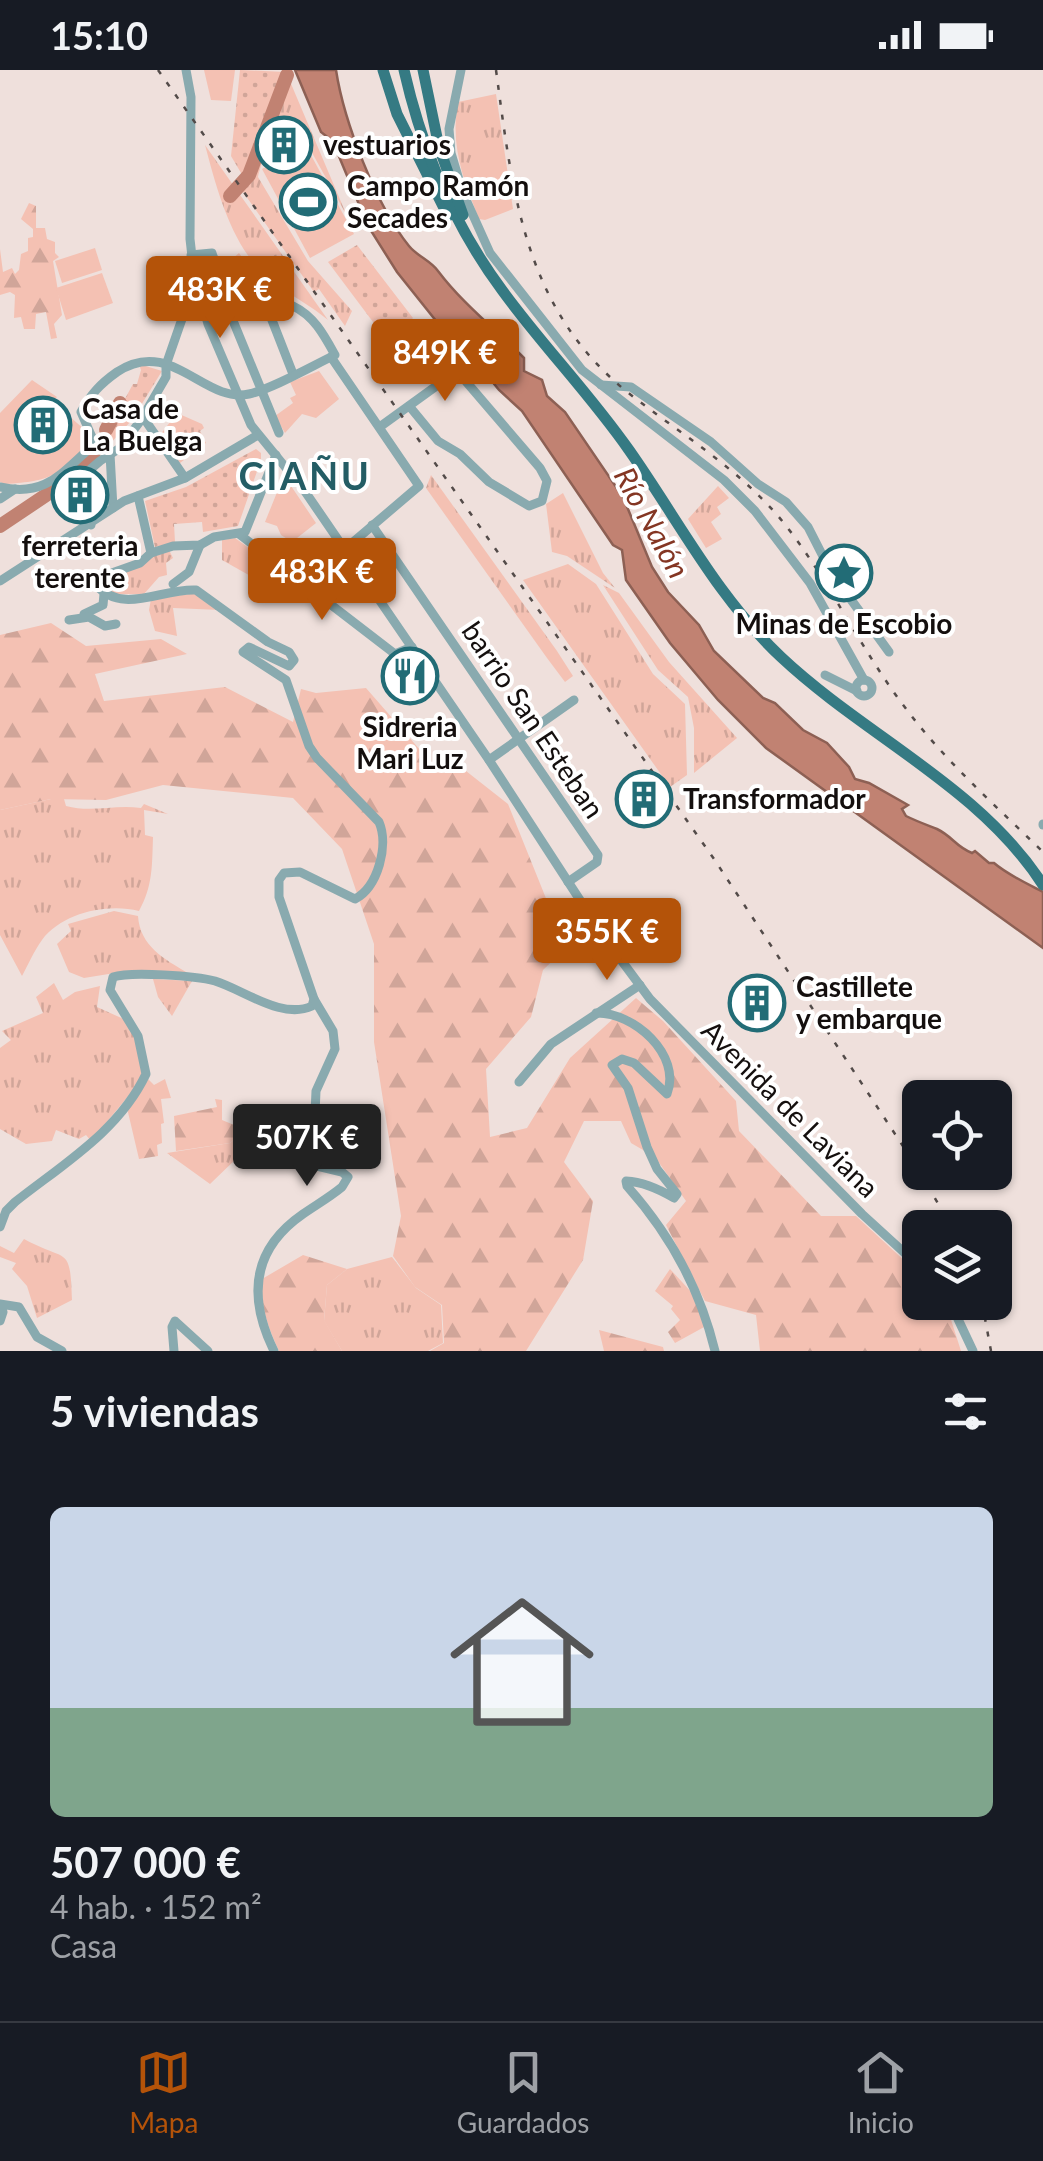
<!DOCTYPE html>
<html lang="es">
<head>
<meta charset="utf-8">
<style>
	body { margin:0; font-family:Lato,sans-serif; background:#242831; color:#f1f3f6; height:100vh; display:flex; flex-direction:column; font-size:38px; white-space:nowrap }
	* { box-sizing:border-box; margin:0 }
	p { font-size:32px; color:#9ea1a6 }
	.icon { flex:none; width:55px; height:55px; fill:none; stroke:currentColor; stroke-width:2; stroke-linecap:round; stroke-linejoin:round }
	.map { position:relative; height:1281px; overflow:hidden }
	.details { display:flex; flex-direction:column; background:#171b24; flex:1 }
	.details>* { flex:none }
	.tools { position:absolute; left:902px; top:1010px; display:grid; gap:20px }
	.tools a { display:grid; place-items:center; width:110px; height:110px; border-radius:15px; background:#171b24; box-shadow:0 2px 8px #0004; font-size:50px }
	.price { position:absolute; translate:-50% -85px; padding:0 22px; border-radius:10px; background:#b45309; color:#fff; font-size:32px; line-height:65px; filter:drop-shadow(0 2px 5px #0008) }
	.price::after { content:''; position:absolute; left:50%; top:60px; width:30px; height:22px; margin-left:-15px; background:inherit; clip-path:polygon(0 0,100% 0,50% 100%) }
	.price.current { background:#222; color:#fff }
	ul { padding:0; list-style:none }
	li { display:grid; align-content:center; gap:20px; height:530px; padding:0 50px }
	li span { display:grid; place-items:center; height:310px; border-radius:15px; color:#555 }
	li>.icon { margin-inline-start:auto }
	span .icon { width:180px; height:180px; fill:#fffc; stroke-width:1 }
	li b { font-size:42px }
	h2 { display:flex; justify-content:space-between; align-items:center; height:120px; padding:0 50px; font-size:42px }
	.status { display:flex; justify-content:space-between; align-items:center; height:70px; padding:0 50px; background:#171b24; direction:ltr }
	.status svg { height:28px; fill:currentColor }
	.dock { display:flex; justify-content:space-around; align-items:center; height:140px; border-top:2px solid #363941; background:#171b24; font-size:28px; color:#9ea1a6 }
	.dock a { display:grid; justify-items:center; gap:5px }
	.dock .current { color:#b45309 }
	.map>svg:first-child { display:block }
	.grass { fill:url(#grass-tufts) }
	.forest { fill:url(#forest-firs) }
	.park { fill:url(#park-dots) }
	.garden { fill:#f4c1b3 }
	.water { fill:#c18272; stroke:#8d6054; stroke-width:2.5 }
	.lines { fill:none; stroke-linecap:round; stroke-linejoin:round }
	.river { stroke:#c18272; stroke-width:14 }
	.minor { stroke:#89aaaf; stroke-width:9 }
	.major { stroke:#357a83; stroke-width:11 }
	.rail { stroke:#534b49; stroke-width:2.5; stroke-dasharray:5 10; stroke-linecap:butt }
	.labels { text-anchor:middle; stroke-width:8; stroke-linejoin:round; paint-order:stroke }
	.poi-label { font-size:28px; font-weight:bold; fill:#140f0e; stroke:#fff; text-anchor:start }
	.street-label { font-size:28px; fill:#140f0e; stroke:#fff }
	.water-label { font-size:30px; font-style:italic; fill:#843623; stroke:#fff }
	.district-label { font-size:38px; font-weight:bold; letter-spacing:2.5px; fill:#245d65; stroke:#fff }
</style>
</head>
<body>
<div class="status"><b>15:10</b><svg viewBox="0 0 49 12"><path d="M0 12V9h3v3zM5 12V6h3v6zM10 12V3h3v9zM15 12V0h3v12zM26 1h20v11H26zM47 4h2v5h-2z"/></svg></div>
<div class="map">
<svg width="1043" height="1281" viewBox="0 0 1043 1281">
	<defs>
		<pattern id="grass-tufts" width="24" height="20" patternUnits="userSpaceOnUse" patternTransform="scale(2.5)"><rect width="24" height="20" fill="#f4c1b3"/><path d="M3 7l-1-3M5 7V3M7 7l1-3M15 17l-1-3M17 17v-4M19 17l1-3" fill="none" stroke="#d0a599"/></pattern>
		<pattern id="forest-firs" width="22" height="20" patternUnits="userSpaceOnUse" patternTransform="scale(2.5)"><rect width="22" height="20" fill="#f4c1b3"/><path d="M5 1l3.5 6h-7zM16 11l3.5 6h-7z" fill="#d0a599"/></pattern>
		<pattern id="park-dots" width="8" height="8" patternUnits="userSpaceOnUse" patternTransform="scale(2.5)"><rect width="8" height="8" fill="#f4c1b3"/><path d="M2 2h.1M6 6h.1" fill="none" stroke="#d0a599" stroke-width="1.8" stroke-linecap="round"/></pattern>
	</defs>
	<rect width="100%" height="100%" fill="#efe0dc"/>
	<!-- grass -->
	<g class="grass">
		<path d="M204,0H235L231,31L211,30Z"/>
		<path d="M289,9L347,146L300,61C294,61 288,59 282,61C271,65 260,97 258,107L308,191L352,241L345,256L319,219L314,222L243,122L267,72Z"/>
		<path d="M496,24L513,139L485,150L479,149C463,109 450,76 458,32Z"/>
		<path d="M205,75L328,250C307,232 277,219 258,198C229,166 216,116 205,75Z"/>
		<path d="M177,343L202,354L204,358L200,361L206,373L183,387L184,390L180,393L160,365Z"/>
		<path d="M431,405L557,581L573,606L565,612L547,588L426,418Z"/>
		<path d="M718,416L729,428L717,437L721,444L711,452L722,469L706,478L688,449Z"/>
		<path d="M563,423L603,503L615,518L567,486L552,482L546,434Z"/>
		<path d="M235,468L267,491L254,508L222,490V470Z"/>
		<path d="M169,480L173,488L166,493L167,505L159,507L144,524H112L99,513L153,484Z"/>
		<path d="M568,494L596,514L653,604L685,634L687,705L670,717L523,510Z"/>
		<path d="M603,515L619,523L669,592L737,668L694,703V658L688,627L658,600Z"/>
		<path d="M197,523L220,540L173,538L177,566L155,561L149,540L151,529Z"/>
		<path d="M51,729H64L66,736C92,743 115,734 141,738L144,734L168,744L144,740L145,765L153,767C152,795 153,816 139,841C107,833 62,843 42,870C34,881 28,895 22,906L0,865V740Z"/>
		<path d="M114,841L138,846C140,876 164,889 188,903L127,901L84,908L69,902L57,874L71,861L68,854Z"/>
		<path d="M153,909L192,911L172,946L158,927Z"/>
		<path d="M54,913L63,930L75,922L100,916L97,937L128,951L145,997L135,1018L91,1071L86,1065L79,1069L56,1060L52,1071L26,1074L0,1059V978L11,970L2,961L43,943L36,927Z"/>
		<path d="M236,1068H247L237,1088L210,1114L167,1083L230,1073Z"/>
		<path d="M24,1169C68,1193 70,1174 72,1230L37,1248L27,1216L12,1199L16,1193L0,1187V1176L14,1183Z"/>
		<path d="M392,1187L416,1218L441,1235L443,1273L428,1281H342L324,1251L327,1215L347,1199Z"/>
	</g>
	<!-- forest -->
	<g class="forest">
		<path d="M29,133L36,136V158H45L47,169L55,172V183L59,187L53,191L62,245L54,254L57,268L51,269L46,242L36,244L35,259H24L21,247L14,248L15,225L10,222L0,225V179L3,202L12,198L15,204L19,200L21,184L28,181V168L33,167V159L21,149Z"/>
		<path d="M51,553L86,576L161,569L187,584L95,604L104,631L225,617L293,652L301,619L316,623L366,618L435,697L452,690L508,734L566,878L543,900L531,947L486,999L490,1067L527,1058L570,988L636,928L663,951L736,1031L739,1061L821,1146H856L920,1205V1232L946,1234L961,1281H760L756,1245L705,1231L666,1155L686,1131L655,1087L631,1073L621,1051H584L564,1092L593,1131L583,1190L526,1281H430L444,1273L442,1235L415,1217L393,1186L401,1146L374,972V874L342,779L293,728L163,715L106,730L51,729L0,740V565Z"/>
		<path d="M146,1007L154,1015L165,1009L171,1028L161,1029L164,1053L161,1054L162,1073L157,1075L158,1086L139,1089L127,1038Z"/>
		<path d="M215,1029L222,1030V1050L239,1057L236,1068L230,1073L176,1081L174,1046L217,1037Z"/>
		<path d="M303,1185L347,1199L327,1215L324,1250L342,1281H279C268,1257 260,1236 262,1209Z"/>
		<path d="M670,1199L695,1226L706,1256L675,1273L668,1262L680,1250L671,1239L673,1236L655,1221Z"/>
		<path d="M599,1260L663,1277L664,1281H604Z"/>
	</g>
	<!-- park -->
	<g class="park">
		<path d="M240,0L286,2L244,108L231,86Z"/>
		<path d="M357,175L413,248L407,255L420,271L428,266L453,298L446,304L420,272L400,288L328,192Z"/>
		<path d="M239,183L253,203L280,226L231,207L226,194Z"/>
		<path d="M139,294L162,301L132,350L108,376L102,371L133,314H137L141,300Z"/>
		<path d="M256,379L261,383V390L238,456L203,462L202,452L174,454L175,472L155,477L145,431L186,417Z"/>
	</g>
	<!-- garden -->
	<g class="garden">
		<path d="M306,76L354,164L310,188L262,99Z"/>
		<path d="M95,178L102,200L62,213L55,191Z"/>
		<path d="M102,203L113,233L66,250L56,218Z"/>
		<path d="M319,301L339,329L316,348L302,344L285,363L275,346L293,333L290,328L296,325L290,312Z"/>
		<path d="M32,310L57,327L50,335L65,349L69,346L85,360L90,371C58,406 53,411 5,414L0,412V343Z"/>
		<path d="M289,413L316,453L292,472L281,465L277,456L265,452L280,415Z"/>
	</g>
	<!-- water -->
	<path class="water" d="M295,0H336C344,52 376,135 409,176C417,186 431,191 438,201C462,233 495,259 524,288V301L542,310L547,326L565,342L623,427L652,497L668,522L699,555L714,581L763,628L775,633L803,660L827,673L849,697L855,709L869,713L908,735L902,739L906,746C916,751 927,755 937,759C952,766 956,777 972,783L975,781L989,793H994C1008,805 1026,813 1043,822V878L766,678L718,630L670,573L626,510L622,480L613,475L522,341L499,320L468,282L449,267L397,202L368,156L338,84L330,69L321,62Z"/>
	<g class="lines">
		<!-- river -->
		<g class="river">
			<path d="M230,126L249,105L287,5"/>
			<path d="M106,360L120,333"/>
			<path d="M0,456L64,413L94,383"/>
		</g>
		<!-- minor -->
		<g class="minor">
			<path d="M186,0L191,27L190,169L194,204L208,254L251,355L304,420L489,690L604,867L650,929L862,1144L920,1197"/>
			<path d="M461,0L449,59L451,83L463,123L490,183L582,300L724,410L755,441L810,513L864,610"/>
			<path d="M221,210L227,236L279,363"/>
			<path d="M263,227L293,304"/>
			<path d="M331,287L419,416L345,479"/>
			<path d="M601,315L631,317L711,372L758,414L786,432L808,457L831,502L889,582"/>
			<path d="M143,347L185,408"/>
			<path d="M381,356L457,301L540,398L547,411L542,431L529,436L489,412L460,384L438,371L410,337"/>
			<path d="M95,374L81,342C91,324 100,314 117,302C171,266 204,334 249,324C272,319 312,296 335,285C324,265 314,246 293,236C252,216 229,237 212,183L191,185"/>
			<path d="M110,384L113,438"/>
			<path d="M0,417C48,428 63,400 95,374L110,384"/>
			<path d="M138,426L151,483"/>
			<path d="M0,429L15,419"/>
			<path d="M91,455L64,422L100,391L120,378L141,350L166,307V295L191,223L196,215"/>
			<path d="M372,455L598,785L597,792L568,812"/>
			<path d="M239,464L395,584L412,577"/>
			<path d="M0,511L124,431L185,408L258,365"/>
			<path d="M173,514L189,502L200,475"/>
			<path d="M84,544L103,535L104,524"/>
			<path d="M69,550L89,547L105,556L116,554"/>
			<path d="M825,605L857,621"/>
			<circle cx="864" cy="618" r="8"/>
			<path d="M489,690L574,630"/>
			<path d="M1043,754V755"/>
			<path d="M596,943C634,942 682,985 667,1024L634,993L622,989L612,995L628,1018L647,1077L657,1099L677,1124L674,1128C659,1119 643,1112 626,1111L627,1116C669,1163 700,1219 715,1281"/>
			<path d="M519,1012L551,974L640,915"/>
			<path d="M0,1157L6,1141L15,1132C63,1094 119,1061 146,1004L138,966L110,920L113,907C131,901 196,906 215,911C244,920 282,950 312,936L314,929L279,827V810L284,803L300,802L355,829C378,817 389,775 379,752L317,688L309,676L286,610L243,582L249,577L289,596L294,590L289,582L268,572L196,520C161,518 123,546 95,514V509L140,493L151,483L173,476L200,475L214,467L245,462L276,385"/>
			<path d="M950,1232L973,1281"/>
			<path d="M0,1251L3,1242L0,1234L19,1237L37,1267L62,1281"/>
			<path d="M174,1281L172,1257L175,1251L208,1281"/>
			<path d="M274,1281C248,1228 251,1180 303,1144C316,1135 330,1127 342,1117L348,1107L342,1102L317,1096L313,1089L316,1021L335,979L333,961L314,929"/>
		</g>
		<!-- major -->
		<g class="major">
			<path d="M383,0L397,44L448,146"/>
			<path d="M404,0C422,79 453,154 502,220C542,275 590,324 629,380C679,451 717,527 781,587C865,666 980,717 1043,815"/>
			<path d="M423,0L439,77L463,145"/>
		</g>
		<!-- rail -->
		<g class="rail">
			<path d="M158,0L714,789L920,1102"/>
			<path d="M496,0C513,125 524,241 631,325C685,367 744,402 787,457C832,515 862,582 907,640C946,692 997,737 1043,782"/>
			<path d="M920,1102L952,1158"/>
			<path d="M982,1232L991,1281"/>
		</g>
	</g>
	<!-- icons -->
	<defs>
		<g id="building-ring" transform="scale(2.875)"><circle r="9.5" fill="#fff" stroke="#226c76" stroke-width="1.5"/><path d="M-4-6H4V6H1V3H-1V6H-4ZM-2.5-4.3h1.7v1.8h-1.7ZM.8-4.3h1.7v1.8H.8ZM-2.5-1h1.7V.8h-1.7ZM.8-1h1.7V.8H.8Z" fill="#226c76"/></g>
		<g id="stadium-ring" transform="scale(2.875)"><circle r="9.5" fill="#fff" stroke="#226c76" stroke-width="1.5"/><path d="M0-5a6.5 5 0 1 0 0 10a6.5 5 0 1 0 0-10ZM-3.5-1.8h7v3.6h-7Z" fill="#226c76"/></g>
		<g id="sight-ring" transform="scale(2.875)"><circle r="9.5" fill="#fff" stroke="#226c76" stroke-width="1.5"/><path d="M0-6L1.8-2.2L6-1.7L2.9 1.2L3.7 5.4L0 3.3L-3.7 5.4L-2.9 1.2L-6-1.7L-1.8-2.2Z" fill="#226c76"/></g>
		<g id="restaurant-ring" transform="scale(2.875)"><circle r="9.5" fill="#fff" stroke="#226c76" stroke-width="1.5"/><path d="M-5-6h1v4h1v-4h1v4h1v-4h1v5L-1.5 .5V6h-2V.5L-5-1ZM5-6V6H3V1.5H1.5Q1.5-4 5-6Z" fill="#226c76"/></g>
	</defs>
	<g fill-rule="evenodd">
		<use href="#building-ring" x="284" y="75"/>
		<use href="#stadium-ring" x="308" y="132"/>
		<use href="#building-ring" x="43" y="355"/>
		<use href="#building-ring" x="80" y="425"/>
		<use href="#sight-ring" x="844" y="503"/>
		<use href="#restaurant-ring" x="410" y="606"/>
		<use href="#building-ring" x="644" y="729"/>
		<use href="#building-ring" x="757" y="933"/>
	</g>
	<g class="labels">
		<!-- poi labels -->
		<g class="poi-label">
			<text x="323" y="85">vestuarios</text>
			<text x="347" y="126">Campo Ramón<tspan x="347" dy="32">Secades</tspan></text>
			<text x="82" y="349">Casa de<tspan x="82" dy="32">La Buelga</tspan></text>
			<text x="80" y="486" text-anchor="middle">ferreteria<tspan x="80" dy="32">terente</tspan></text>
			<text x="844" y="564" text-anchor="middle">Minas de Escobio</text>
			<text x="410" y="667" text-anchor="middle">Sidreria<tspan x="410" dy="32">Mari Luz</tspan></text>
			<text x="683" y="739">Transformador</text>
			<text x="796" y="927">Castillete<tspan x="796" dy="32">y embarque</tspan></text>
		</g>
		<!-- street labels -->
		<g class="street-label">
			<text transform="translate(533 650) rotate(56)" y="10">barrio San Esteban</text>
			<text transform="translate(790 1039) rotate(45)" y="10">Avenida de Laviana</text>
		</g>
		<!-- water labels -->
		<g class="water-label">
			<text transform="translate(651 453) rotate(61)" y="10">Río Nalón</text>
		</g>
		<!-- district labels -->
		<g class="district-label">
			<text x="305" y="420">CIAÑU</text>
		</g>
	</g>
</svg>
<div class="tools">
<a><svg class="icon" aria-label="locate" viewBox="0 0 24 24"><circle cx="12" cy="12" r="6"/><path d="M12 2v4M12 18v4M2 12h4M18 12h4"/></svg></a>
<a><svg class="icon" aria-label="layers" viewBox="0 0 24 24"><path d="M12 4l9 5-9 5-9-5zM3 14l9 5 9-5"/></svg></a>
</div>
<b class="price" style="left:220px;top:271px">483K €</b>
<b class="price" style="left:445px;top:334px">849K €</b>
<b class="price" style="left:322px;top:553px">483K €</b>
<b class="price" style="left:607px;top:913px">355K €</b>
<b class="price current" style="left:307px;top:1119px">507K €</b>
</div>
<section class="details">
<h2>5 viviendas<svg class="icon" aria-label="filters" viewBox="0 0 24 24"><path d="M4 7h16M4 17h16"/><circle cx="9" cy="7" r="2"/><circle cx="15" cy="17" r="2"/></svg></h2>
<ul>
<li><span style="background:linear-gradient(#c9d6e8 65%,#7fa58c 0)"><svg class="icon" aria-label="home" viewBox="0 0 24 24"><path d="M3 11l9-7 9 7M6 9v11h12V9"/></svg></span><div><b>507 000 €</b><p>4 hab. · 152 m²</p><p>Casa</p></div></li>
</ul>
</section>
<nav class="dock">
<a class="current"><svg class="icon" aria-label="map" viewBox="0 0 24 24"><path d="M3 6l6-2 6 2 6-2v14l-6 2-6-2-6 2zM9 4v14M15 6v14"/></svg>Mapa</a>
<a><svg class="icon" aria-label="saved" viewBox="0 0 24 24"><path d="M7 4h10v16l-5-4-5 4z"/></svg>Guardados</a>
<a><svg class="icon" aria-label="home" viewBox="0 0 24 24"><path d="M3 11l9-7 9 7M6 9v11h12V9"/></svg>Inicio</a>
</nav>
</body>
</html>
